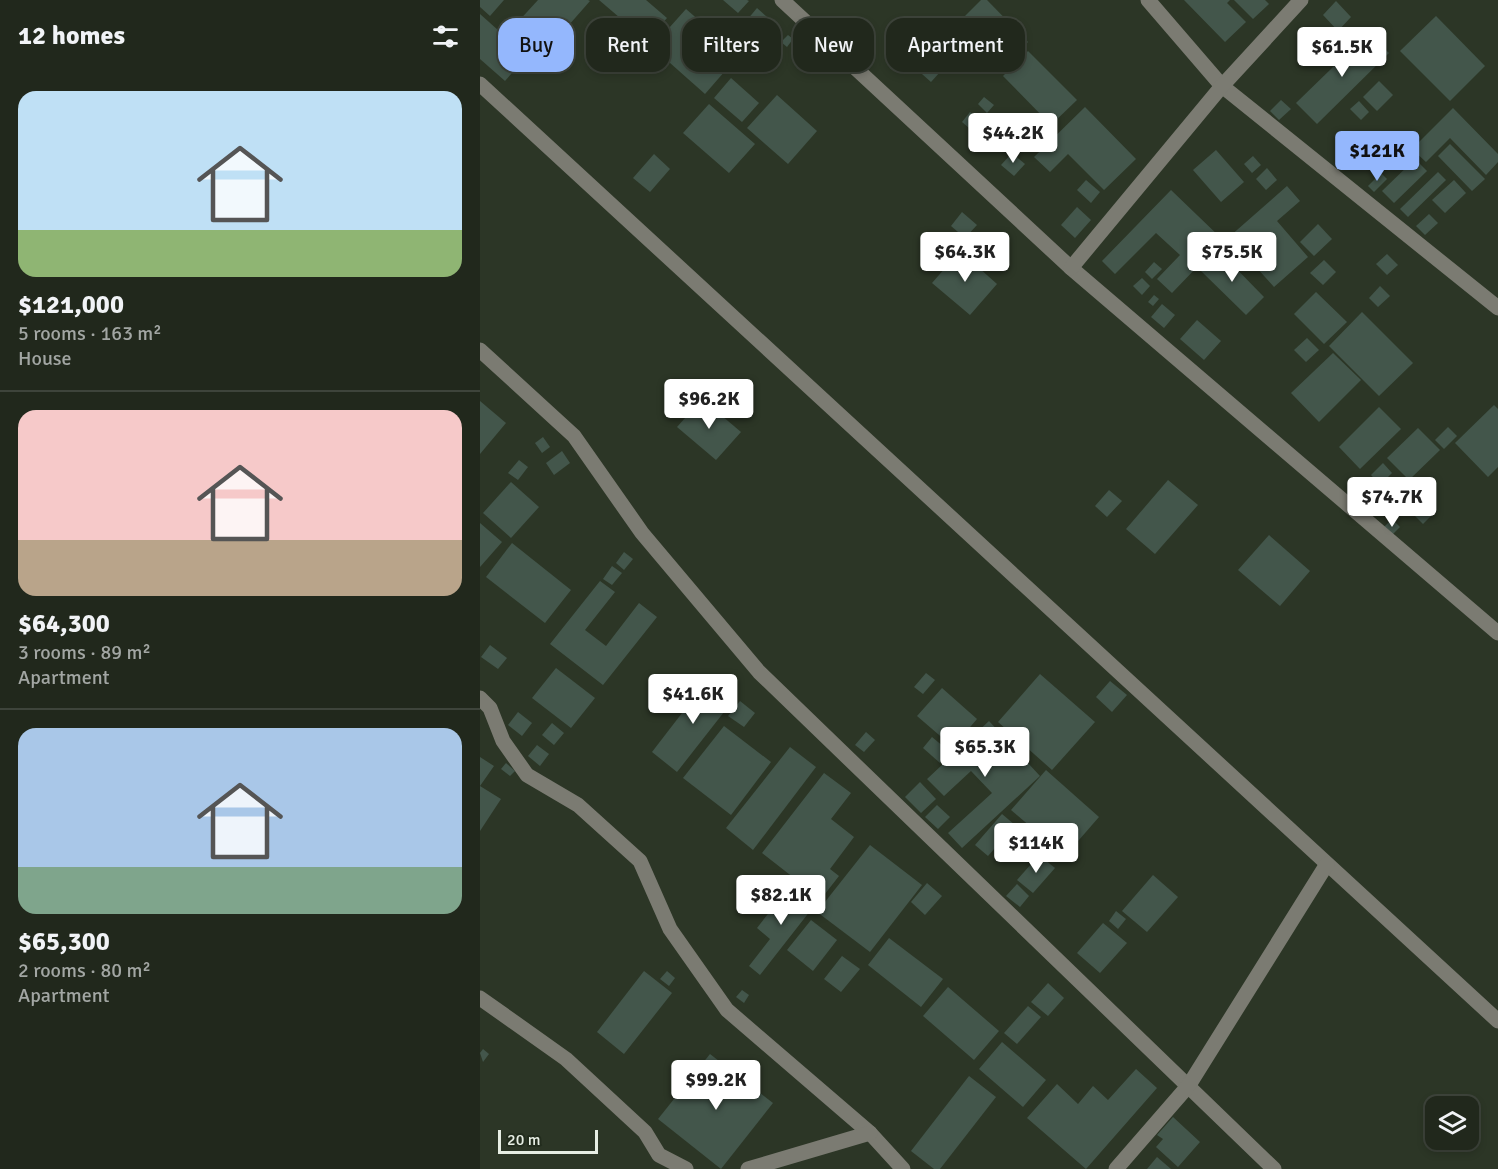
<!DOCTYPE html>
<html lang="en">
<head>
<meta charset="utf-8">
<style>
	body { margin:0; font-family:Signika,sans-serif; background:#2d3429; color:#f1f3f6; height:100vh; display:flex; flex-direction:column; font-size:22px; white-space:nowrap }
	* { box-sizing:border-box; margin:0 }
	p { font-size:20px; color:#a2a6a3 }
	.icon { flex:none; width:33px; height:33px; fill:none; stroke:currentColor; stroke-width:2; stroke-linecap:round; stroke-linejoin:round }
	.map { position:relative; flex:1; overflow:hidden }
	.panel { display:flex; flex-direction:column; background:#21281c; width:480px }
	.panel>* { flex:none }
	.banner { position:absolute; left:18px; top:18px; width:570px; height:54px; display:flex; gap:12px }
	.tools { position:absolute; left:945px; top:1096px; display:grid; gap:12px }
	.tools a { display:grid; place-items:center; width:54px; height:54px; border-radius:12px; background:#21281c; box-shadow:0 3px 9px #0003,0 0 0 2px #3e443b; font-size:30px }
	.scale { position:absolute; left:18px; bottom:15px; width:100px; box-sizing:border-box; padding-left:6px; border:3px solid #e7eee4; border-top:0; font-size:16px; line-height:21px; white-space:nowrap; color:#e7eee4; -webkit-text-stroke:4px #222c1d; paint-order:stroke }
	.price { position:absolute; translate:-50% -51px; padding:0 14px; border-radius:6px; background:#fff; color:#222; font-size:20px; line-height:39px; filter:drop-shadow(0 2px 3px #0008) }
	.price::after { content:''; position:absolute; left:50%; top:36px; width:18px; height:14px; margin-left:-9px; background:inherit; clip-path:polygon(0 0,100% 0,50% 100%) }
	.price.selected { background:#94b7fd; color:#111 }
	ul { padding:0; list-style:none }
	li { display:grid; align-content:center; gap:12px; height:318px; padding:0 18px }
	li+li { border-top:2px solid #3e443b }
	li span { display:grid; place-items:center; height:186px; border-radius:18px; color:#555 }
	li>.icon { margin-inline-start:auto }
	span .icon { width:108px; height:108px; fill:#fffc; stroke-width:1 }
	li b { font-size:26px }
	h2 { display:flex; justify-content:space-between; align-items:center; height:72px; padding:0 18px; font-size:26px }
	.tag { padding:0 21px; border-radius:18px; background:#21281c; box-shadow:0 3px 9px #0003,0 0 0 2px #3e443b; font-size:21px; line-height:54px }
	.tag.selected { background:#94b7fd; color:#111 }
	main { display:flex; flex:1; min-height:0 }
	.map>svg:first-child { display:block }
	.building { fill:#43564b }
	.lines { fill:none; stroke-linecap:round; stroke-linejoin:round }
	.minor { stroke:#7b7b72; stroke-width:15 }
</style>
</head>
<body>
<main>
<section class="panel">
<h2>12 homes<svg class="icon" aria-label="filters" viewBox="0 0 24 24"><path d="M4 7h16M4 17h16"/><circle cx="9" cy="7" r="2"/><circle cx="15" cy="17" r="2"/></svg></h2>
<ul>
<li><span style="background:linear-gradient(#bfe0f5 75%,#8fb573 0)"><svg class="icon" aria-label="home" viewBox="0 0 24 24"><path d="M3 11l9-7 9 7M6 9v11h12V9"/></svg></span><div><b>$121,000</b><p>5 rooms · 163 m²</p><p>House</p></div></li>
<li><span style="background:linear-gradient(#f6c9c9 70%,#b9a48a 0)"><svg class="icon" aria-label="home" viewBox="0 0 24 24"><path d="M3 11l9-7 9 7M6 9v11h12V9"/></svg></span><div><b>$64,300</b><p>3 rooms · 89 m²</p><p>Apartment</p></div></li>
<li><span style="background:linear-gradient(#a9c7e8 75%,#7fa58c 0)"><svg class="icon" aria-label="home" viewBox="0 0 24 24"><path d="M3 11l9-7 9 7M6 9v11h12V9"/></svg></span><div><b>$65,300</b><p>2 rooms · 80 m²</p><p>Apartment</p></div></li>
</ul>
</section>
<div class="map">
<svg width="1018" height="1169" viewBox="0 0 1018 1169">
	<rect width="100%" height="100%" fill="#2c3626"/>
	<!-- building -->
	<g class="building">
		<path d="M0,0H24L10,16L0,7Z"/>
		<path d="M58,0H108L110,1L67,50L36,24Z"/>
		<path d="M119,0H166L187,18L167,41Z"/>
		<path d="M243,0H267L269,1L258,13Z"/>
		<path d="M501,0H507L548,42L519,70L475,26Z"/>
		<path d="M704,0H750L747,3L766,22L745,42Z"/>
		<path d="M754,0H785L789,4L773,19Z"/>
		<path d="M856,1L871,17L858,31L843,15Z"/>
		<path d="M277,8L287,17L277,28L267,20Z"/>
		<path d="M206,9L259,55L225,94L172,47Z"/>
		<path d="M0,14L47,56L25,81L0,59Z"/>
		<path d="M956,16L1005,66L970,101L920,51Z"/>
		<path d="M888,33L909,53L837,124L816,103Z"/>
		<path d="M308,35L313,39L307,47L301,42Z"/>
		<path d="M321,43L327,48L319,59L311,53Z"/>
		<path d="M452,45L470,61L451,82L433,66Z"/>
		<path d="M548,51L597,100L571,125L523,76Z"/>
		<path d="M251,78L279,103L262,122L234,98Z"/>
		<path d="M899,81L913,95L897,111L883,97Z"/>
		<path d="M297,95L337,131L308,164L267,128Z"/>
		<path d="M504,97L514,105L507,113L498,104Z"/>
		<path d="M801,100L811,109L799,120L790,111Z"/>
		<path d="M879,101L889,112L881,120L870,109Z"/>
		<path d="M229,104L275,144L249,173L203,133Z"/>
		<path d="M605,107L656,159L624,190L588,154L570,172L554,157Z"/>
		<path d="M973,108L1018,154V162L1006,175L970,138L946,162L932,149Z"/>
		<path d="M490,112L504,124L496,134L482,122Z"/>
		<path d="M970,144L1005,179L992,191L958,156Z"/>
		<path d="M736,150L764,182L741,202L713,170Z"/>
		<path d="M532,153L545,164L534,176L521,165Z"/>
		<path d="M174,154L190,169L170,192L153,178Z"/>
		<path d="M773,156L781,165L772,173L764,164Z"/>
		<path d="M935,159L947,171L914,203L902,191Z"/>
		<path d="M787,168L797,180L786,190L776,179Z"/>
		<path d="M958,172L966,180L928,217L920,209Z"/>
		<path d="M901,173L907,179L894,192L888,186Z"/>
		<path d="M606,180L620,192L611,203L597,190Z"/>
		<path d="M974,180L986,193L965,213L952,200Z"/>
		<path d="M807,186L820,201L797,221L828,257L794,287L749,237Z"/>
		<path d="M691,190L743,240L692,293L677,279L700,255L676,233L635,274L622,261Z"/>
		<path d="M597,207L611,220L595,238L581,225Z"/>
		<path d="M482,212L497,225L485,238L471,226Z"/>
		<path d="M949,214L958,223L945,235L936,226Z"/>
		<path d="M838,224L852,239L834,256L820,242Z"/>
		<path d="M480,251L517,284L490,315L452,283Z"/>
		<path d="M739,251L784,297L766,315L720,270Z"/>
		<path d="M907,254L918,265L907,275L896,264Z"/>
		<path d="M844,260L856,272L843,285L830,273Z"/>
		<path d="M674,262L682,269L672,279L665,272Z"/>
		<path d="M662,278L670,286L662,295L653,286Z"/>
		<path d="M900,286L910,296L898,307L889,298Z"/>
		<path d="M836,292L867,322L844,344L814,314Z"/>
		<path d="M674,295L679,299L673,306L668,302Z"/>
		<path d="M682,304L695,315L684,328L671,317Z"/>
		<path d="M882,312L933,363L899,396L849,346Z"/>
		<path d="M717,320L741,341L724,360L700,339Z"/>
		<path d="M827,338L839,350L826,362L814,350Z"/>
		<path d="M853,353L881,380L839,422L811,393Z"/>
		<path d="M222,399L261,432L236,460L197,427Z"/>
		<path d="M0,401L26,423L0,454Z"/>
		<path d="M1014,405L1018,409V467L1008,477L975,443Z"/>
		<path d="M899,407L921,429L880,469L859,447Z"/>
		<path d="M968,427L977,436L964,449L955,440Z"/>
		<path d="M938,428L960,450L929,480L907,458Z"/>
		<path d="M63,437L70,447L62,453L55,443Z"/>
		<path d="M82,451L90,463L74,475L66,463Z"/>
		<path d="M39,460L48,467L38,480L28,473Z"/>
		<path d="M903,463L912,473L900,485L891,475Z"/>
		<path d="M688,480L718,505L675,554L646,529Z"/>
		<path d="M31,482L59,507L31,538L3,513Z"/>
		<path d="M882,487L893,497L880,509L870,499Z"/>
		<path d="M629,490L642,501L627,517L615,506Z"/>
		<path d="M944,504L954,513L943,524L934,515Z"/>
		<path d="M912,519L920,527L911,536L903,528Z"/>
		<path d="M0,523L22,542L0,567Z"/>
		<path d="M789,535L830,571L800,606L758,570Z"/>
		<path d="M32,543L91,590L65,623L6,577Z"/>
		<path d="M144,552L153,559L144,570L136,563Z"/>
		<path d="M132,566L142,573L132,585L123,579Z"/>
		<path d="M120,581L135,592L105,630L126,646L159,603L177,617L123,685L70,644Z"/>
		<path d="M10,645L27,658L18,669L1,657Z"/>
		<path d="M76,668L115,698L91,728L52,698Z"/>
		<path d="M446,673L455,680L443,694L434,687Z"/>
		<path d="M560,674L615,722L572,770L518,722Z"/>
		<path d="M229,678L255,698L197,772L172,752Z"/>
		<path d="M630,681L647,695L632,712L616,697Z"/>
		<path d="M462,688L497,719L473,747L437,716Z"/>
		<path d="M260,701L275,713L264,727L248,716Z"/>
		<path d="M38,712L52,723L42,736L28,725Z"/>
		<path d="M509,721L560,776L482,848L468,833L512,793L491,771L464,796L447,779Z"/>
		<path d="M72,723L84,733L74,745L62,735Z"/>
		<path d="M244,726L291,762L251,815L203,778Z"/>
		<path d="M386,732L395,740L384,752L375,745Z"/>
		<path d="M452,737L470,752L460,763L443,748Z"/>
		<path d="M57,745L69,754L60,766L48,756Z"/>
		<path d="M310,747L336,767L273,850L246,828Z"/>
		<path d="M0,757L14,766L0,786L21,799L0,831Z"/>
		<path d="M26,763L35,771L30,776L21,769Z"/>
		<path d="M566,770L619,817L585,856L531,810Z"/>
		<path d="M344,773L371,793L351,819L374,837L350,869L359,876L341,899L282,853Z"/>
		<path d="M440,782L456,799L441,813L425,797Z"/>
		<path d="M457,805L470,817L458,829L445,817Z"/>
		<path d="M522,814L535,825L508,856L495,845Z"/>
		<path d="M390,845L442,885L390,952L337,912Z"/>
		<path d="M559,855L575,868L553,893L537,880Z"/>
		<path d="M673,875L698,897L667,932L642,911Z"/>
		<path d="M447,883L462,896L445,915L431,902Z"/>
		<path d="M537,884L549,896L540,907L526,896Z"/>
		<path d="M309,887L334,906L280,975L269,966L290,939L277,928Z"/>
		<path d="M636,911L646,919L638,929L629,921Z"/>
		<path d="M331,920L357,940L333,971L307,950Z"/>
		<path d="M623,923L647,943L620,973L597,953Z"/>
		<path d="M409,938L463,979L441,1007L388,965Z"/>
		<path d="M362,956L380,969L361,992L344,979Z"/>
		<path d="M164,971L192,993L144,1054L117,1032Z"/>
		<path d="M187,971L195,978L189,986L180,979Z"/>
		<path d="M568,983L584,998L568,1016L551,1002Z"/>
		<path d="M468,987L519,1031L494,1060L443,1016Z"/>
		<path d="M262,990L269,995L264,1003L256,997Z"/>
		<path d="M548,1006L561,1017L537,1044L524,1033Z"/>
		<path d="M522,1042L566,1080L543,1107L499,1069Z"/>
		<path d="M3,1049L9,1054L3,1062L0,1053Z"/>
		<path d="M230,1054L293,1103L241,1169L178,1119Z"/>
		<path d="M656,1069L677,1088L606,1169L547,1118L577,1084L598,1104L613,1086L628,1100Z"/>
		<path d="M489,1076L516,1097L460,1169H454L431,1151Z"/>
		<path d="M693,1117L720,1142L698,1167L676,1147L683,1139L677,1135Z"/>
		<path d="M677,1157L691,1169H667Z"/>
	</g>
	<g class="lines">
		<!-- minor -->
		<g class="minor">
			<path d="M302,0L591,268L1018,633"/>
			<path d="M668,0L742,86L1018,308"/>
			<path d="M0,84L1018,1021"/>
			<path d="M591,268L742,86L821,0"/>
			<path d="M0,350L94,436L162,533L279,672L794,1169"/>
			<path d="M0,698L10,708L23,741L47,775L98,805L160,861L190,929L247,1010L390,1133L423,1169"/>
			<path d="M0,998L86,1059L165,1132L179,1155L206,1169"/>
			<path d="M268,1169L390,1133"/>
			<path d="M636,1169L709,1085L847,864"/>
		</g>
	</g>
</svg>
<div class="tools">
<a><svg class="icon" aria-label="layers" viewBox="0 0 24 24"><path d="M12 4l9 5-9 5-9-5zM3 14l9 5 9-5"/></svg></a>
</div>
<div class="scale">20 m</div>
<b class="price" style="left:862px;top:78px">$61.5K</b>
<b class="price" style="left:533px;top:164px">$44.2K</b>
<b class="price selected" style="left:897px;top:182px">$121K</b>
<b class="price" style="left:485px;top:283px">$64.3K</b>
<b class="price" style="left:752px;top:283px">$75.5K</b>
<b class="price" style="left:229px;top:430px">$96.2K</b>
<b class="price" style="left:912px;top:528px">$74.7K</b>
<b class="price" style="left:213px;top:725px">$41.6K</b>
<b class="price" style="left:505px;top:778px">$65.3K</b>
<b class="price" style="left:556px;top:874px">$114K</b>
<b class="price" style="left:301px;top:926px">$82.1K</b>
<b class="price" style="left:236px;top:1111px">$99.2K</b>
<div class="banner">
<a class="tag selected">Buy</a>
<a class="tag">Rent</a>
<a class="tag">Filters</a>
<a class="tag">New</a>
<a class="tag">Apartment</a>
</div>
</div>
</main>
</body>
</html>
